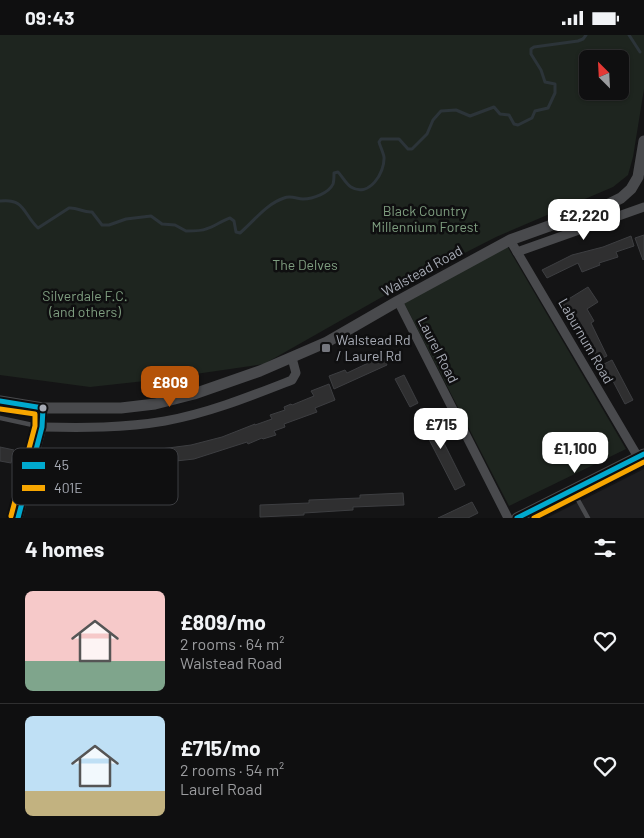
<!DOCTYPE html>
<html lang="en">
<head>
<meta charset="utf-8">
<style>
	body { margin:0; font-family:Barlow,sans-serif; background:#181819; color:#f1f3f6; height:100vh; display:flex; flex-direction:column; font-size:19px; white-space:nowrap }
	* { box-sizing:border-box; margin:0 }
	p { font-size:16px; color:#9b9c9f }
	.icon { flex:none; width:28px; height:28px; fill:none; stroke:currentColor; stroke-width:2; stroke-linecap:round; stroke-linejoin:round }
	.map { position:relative; height:483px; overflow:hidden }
	.drawer { display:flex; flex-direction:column; background:#0f0f10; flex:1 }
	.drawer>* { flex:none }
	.needle { width:32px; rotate:336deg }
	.tools { position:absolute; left:579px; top:15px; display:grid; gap:10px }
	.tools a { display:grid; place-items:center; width:50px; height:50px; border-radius:8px; background:#0f0f10; box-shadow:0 1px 4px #0004,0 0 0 1px #2f2f30; font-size:25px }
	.price { position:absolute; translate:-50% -42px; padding:0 11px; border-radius:10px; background:#fff; color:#222; font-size:16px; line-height:32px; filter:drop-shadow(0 1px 2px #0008) }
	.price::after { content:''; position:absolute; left:50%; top:30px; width:15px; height:11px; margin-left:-8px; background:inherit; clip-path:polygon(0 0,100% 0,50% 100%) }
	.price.current { background:#b45309; color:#fff }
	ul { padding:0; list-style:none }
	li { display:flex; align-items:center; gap:15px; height:125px; padding:0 25px }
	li+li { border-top:1px solid #2f2f30 }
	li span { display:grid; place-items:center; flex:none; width:140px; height:100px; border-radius:8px; color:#555 }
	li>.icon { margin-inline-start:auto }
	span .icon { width:60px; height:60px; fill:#fffc; stroke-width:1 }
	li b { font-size:21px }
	h2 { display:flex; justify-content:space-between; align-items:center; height:60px; padding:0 25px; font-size:21px }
	.status { display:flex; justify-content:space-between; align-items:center; height:35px; padding:0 25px; background:#0f0f10; direction:ltr }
	.status svg { height:14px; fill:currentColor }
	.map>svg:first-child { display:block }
	.built { fill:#1e1e20 }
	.green { fill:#1e251f; fill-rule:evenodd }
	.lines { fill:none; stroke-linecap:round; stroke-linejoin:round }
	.stream { stroke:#2c3439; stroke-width:3 }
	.building { fill:#2f2f30; stroke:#3d3e41 }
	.service { stroke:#494a4d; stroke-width:4.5 }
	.minor { stroke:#494a4d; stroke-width:9 }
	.tertiary { stroke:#494a4d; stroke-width:11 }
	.bus-1-casing { stroke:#0f0f10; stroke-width:9 }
	.bus-2-casing { stroke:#0f0f10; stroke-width:9 }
	.bus-1 { stroke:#00a9ce; stroke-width:5 }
	.bus-2 { stroke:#f7a600; stroke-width:5 }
	.poi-dot { fill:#74767d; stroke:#0f0f10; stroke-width:2 }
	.bus-dot { fill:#a7abb5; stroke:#0f0f10; stroke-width:2 }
	.labels { text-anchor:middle; stroke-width:5; stroke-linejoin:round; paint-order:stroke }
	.park-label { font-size:14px; fill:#7f9e80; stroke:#0f0f10 }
	.street-label { font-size:14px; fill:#a7abb5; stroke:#0f0f10 }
	.poi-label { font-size:14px; fill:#a7abb5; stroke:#0f0f10; text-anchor:start }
	.key { fill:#0f0f10; stroke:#3d3e42; stroke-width:1 }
	.key-label { font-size:14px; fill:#a7abb5 }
</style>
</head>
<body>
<div class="status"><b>09:43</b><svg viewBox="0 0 49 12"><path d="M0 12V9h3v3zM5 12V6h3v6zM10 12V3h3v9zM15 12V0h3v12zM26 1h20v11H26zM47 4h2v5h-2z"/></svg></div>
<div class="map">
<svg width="644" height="483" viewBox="0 0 644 483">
	<rect width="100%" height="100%" fill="#141415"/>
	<!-- built -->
	<path class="built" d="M644,434V483H547Z"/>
	<!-- green -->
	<g class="green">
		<path d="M0,0H644V54L633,122L628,140L613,152L496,202L412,245L264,329L154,345L90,352L0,340ZM588,24H620V56H588Z"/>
		<path d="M507,211L626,414L509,471L403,266Z"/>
	</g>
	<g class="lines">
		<!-- stream -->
		<g class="stream">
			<path d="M629,0L640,17"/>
			<path d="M0,166C25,163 23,179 38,193L69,173C77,172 84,178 92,177L102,190H109L126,184L151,181L162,189L175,190L186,196C191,196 202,196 206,194C214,192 221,186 230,183L234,186L236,197L240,198C254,186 266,169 284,163C291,160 297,164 303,164C313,164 329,158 333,149C334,146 334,141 334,138L338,137C342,141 346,149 351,152C369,163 385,138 384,122C383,117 380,111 379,107L381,104H399L408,114H412L427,99L433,85L441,76L456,75L470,81L494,72L500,79L509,80L514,89L518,90L532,83L535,76L548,73L555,58V49L545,47L541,35L531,19V14L534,12L578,6L583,4L586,0"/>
		</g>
	</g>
	<!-- building -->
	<g class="building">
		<path d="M644,200V224L643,225L635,203Z"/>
		<path d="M631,201L634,211L616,217L618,222L599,228L600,230L582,237L578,228L547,243L542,235L572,220L603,212Z"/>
		<path d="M588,252L598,267L587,274L594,286L591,288L607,321L598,325L587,301L584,303L562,268Z"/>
		<path d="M383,321L387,330L334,354L329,341L345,335L347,338Z"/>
		<path d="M612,325L633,365L625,369L604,329Z"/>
		<path d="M404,340L418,368L410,372L395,344Z"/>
		<path d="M329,349L335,365L315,373L317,377L284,389L285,392L274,396L276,400L263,404L262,403L248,409L247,407L194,424L149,429V432L137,433V427L107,429V432H103V436H96V432H83V418L110,419V415L130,414V418L191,410L222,402L255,389V390L272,384L270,380L285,375L284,372L291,369L292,370L314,361L311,356Z"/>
		<path d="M428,376L465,450L455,455L417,381Z"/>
		<path d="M0,412L14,415L11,428L0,426Z"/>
		<path d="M403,458L404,470L353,472V475L304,478V480L260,482V470L309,468V465L360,463V460Z"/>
		<path d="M472,467L478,478L468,483H438Z"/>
	</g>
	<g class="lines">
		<!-- service -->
		<g class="service">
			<path d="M0,383L42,392"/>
			<path d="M573,456L588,483"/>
		</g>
		<!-- minor -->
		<g class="minor">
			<path d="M510,205L638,422"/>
			<path d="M517,217L644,172"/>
			<path d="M398,266L508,483"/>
			<path d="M42,392C83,393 124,393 165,386C209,378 251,361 292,345L296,338L292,323"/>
			<path d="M18,483L42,392L43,373"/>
		</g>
		<!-- tertiary -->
		<g class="tertiary">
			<path d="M0,366L43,373H121L155,369L194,359L260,336L327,307L398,266L510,205L605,171L621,163L631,154L638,142L644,106"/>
			<path d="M517,483L644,419"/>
		</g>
		<!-- bus-1 casing -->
		<g class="bus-1-casing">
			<g id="bus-1">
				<path d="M0,366L43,373L42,392L18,483"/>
				<path d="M517,483L644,419"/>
			</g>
		</g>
		<!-- bus-2 casing -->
		<g class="bus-2-casing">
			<g id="bus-2">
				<path d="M0,374L35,379V391L11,481"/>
				<path d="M534,483L644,427"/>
			</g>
		</g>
		<!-- bus-1 -->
		<use href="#bus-1" class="bus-1"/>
		<!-- bus-2 -->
		<use href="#bus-2" class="bus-2"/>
	</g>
	<!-- markers -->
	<rect class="poi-dot" x="321" y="308" width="10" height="10" rx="2.5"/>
	<circle class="bus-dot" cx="43" cy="373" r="4.5"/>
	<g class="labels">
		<!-- park labels -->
		<g class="park-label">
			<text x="425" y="181">Black Country<tspan x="425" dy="16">Millennium Forest</tspan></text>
			<text x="305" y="235">The Delves</text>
			<text x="85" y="266">Silverdale F.C.<tspan x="85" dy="16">(and others)</tspan></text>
		</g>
		<!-- street labels -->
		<g class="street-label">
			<text transform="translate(422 236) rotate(-29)" y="5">Walstead Road</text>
			<text transform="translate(586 306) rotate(60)" y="5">Laburnum Road</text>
			<text transform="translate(438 315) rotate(63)" y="5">Laurel Road</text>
		</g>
		<!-- poi labels -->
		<g class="poi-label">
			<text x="336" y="310">Walstead Rd<tspan x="336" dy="16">/ Laurel Rd</tspan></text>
		</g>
	</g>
	<!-- legend -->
	<rect x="12" y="413" width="166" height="57" rx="8" class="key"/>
	<rect x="22" y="427" width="23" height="7" fill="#00a9ce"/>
	<rect x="22" y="450" width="23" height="6" fill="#f7a600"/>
	<g class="key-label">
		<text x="54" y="435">45</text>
		<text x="54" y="458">401E</text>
	</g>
</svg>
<div class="tools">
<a><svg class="needle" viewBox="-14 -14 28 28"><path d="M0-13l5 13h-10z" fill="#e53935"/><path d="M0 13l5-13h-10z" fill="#9b9c9f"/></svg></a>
</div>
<b class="price" style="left:584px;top:206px">£2,220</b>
<b class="price current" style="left:170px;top:373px">£809</b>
<b class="price" style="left:441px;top:415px">£715</b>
<b class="price" style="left:575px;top:439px">£1,100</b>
</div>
<section class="drawer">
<h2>4 homes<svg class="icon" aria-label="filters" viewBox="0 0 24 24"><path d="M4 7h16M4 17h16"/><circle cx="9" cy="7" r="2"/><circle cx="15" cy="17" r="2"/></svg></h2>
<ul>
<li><span style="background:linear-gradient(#f6c9c9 70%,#7fa58c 0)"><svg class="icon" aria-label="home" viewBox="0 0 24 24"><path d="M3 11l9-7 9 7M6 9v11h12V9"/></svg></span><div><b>£809/mo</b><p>2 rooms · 64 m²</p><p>Walstead Road</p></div><svg class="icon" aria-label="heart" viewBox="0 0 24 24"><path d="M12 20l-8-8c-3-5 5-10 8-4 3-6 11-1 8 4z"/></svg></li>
<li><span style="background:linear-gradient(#bfe0f5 75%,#c2b280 0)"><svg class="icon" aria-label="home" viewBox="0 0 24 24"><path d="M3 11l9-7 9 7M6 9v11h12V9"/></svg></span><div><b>£715/mo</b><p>2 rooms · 54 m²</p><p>Laurel Road</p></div><svg class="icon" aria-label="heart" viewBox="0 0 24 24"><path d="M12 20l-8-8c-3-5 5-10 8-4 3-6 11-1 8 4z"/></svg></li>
</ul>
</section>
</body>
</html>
